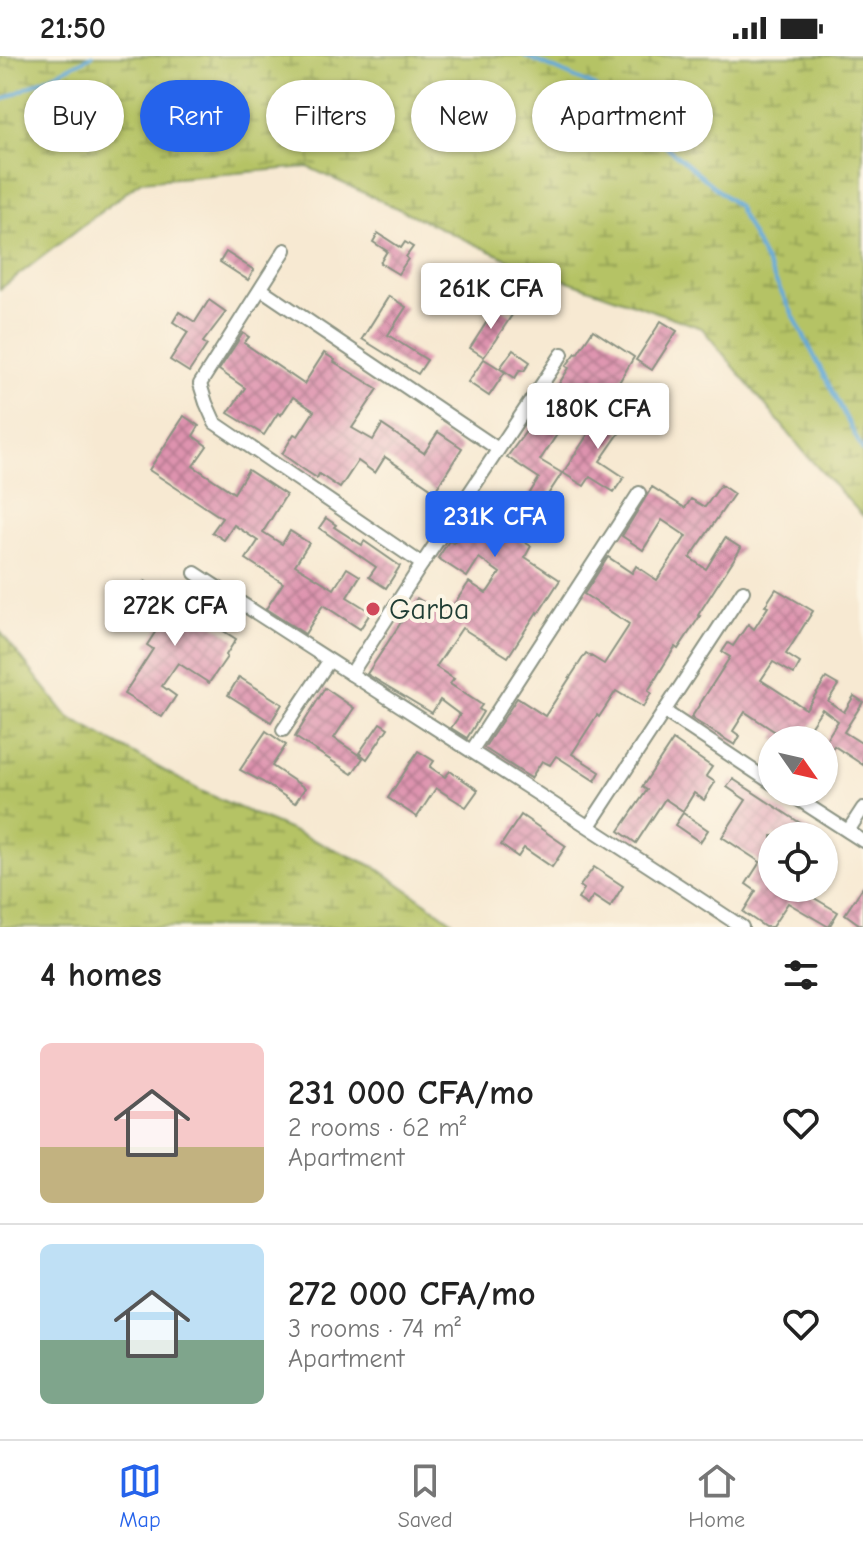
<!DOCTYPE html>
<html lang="en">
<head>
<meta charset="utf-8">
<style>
	body { margin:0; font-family:"Comic Neue",sans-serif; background:#f2f2f2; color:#222; height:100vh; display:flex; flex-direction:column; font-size:30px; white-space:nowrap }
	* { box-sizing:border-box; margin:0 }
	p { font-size:26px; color:#767676 }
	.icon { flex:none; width:44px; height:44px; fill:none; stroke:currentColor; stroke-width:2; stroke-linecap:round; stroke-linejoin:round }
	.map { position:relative; height:871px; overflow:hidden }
	.panel { display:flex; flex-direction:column; background:#fff; flex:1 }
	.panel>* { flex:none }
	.guide { position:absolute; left:24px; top:24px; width:816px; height:72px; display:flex; gap:16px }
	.needle { width:52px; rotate:124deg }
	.tools { position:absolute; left:758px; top:670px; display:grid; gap:16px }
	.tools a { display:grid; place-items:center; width:80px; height:80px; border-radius:50%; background:#fff; box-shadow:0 2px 6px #0004; font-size:40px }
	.price { position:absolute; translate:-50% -68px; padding:0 18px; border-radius:8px; background:#fff; color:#222; font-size:26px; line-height:52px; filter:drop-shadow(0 2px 4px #0008) }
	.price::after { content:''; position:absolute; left:50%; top:48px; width:24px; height:18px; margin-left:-12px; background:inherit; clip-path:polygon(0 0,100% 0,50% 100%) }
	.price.on { background:#2563eb; color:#fff }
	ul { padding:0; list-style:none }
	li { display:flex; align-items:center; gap:24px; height:200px; padding:0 40px }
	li+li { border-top:2px solid #e0e0e0 }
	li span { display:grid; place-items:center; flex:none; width:224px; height:160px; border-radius:12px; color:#555 }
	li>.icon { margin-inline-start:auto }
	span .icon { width:96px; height:96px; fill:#fffc; stroke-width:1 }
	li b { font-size:34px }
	h2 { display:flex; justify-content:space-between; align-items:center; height:96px; padding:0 40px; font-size:34px }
	.tag { padding:0 28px; border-radius:36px; background:#fff; box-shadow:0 2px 6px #0004; font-size:28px; line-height:72px }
	.tag.on { background:#2563eb; color:#fff }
	.status { display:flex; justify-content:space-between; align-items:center; height:56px; padding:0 40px; background:#fff; direction:ltr }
	.status svg { height:22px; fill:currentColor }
	.dock { display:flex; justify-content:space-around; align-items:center; height:112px; border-top:2px solid #e0e0e0; background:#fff; font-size:22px; color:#767676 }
	.dock a { display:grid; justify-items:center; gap:4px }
	.dock .on { color:#2563eb }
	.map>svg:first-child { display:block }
	.wetland { fill:url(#wetland-marsh); stroke:#6a804c; stroke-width:2 }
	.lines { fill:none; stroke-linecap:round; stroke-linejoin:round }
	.stream { stroke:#63aad9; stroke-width:4 }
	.building { fill:url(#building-cross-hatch) }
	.street-casing { stroke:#8b9383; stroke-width:16 }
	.street { stroke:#fff; stroke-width:12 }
	.poi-dot { fill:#d1495b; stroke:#fcf5e5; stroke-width:3 }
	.labels { text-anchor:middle; stroke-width:8; stroke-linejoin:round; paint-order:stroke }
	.poi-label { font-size:30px; fill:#1f3d34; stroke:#fcf5e5; text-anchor:start }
</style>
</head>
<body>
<div class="status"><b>21:50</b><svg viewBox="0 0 49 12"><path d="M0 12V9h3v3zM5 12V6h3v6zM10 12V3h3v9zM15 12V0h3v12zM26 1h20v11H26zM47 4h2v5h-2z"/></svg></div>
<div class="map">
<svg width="863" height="871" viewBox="0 0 863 871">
	<defs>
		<pattern id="wetland-marsh" width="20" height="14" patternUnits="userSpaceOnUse" patternTransform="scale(2)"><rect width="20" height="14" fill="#b5c365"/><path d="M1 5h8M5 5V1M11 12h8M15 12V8" fill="none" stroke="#93a054"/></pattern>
		<pattern id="building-cross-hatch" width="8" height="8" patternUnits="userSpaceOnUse" patternTransform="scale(2)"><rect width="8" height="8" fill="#de93af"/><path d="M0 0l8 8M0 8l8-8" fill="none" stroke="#b3798f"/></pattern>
	</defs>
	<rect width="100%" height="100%" fill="#fcf5e5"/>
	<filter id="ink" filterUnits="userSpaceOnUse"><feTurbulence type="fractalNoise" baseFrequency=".0125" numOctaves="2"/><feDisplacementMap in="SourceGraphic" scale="16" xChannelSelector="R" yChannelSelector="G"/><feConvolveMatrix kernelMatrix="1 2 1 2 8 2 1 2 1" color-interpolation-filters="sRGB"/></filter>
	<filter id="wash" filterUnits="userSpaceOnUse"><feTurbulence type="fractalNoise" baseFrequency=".006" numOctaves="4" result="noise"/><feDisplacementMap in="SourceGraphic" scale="32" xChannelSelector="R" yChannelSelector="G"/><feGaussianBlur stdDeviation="1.8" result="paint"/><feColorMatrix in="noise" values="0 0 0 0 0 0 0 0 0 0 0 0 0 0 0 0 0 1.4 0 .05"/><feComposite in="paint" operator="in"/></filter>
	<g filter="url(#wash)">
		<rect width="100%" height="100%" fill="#f7e9d2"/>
		<!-- wetland -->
		<g class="wetland">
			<path d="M0,0H863V460L809,402L702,272L514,206L308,111L141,125L0,233Z"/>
			<path d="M0,575L68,661L201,735L375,811L460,871H0Z"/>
		</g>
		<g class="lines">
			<!-- stream -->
			<g class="stream">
				<path d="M525,0L594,30L737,150L863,395"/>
				<path d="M0,45L92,0"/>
			</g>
		</g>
		<g id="blocks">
			<!-- building -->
			<g class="building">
				<path d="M378,177L401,192L405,186L413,191L406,201L408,203L398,218L380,207L387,195L373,186Z"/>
				<path d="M226,196L254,214L248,224L220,206Z"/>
				<path d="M389,240L406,251L388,279L427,304L418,318L362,283Z"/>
				<path d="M209,244L226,256L203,286L207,289L189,316L170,304L188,276L173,266L179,256L195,266Z"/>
				<path d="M497,250L512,259L484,301L470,292Z"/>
				<path d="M661,265L677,275L652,314L636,304Z"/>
				<path d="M593,274L634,301L611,340L593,328L581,345L574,340L560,361L566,365L540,404L562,417L519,483L531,490L525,501L560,524L538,558L537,556L508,601L462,572L436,611L454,623L450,628L482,649L479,653L483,656L467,682L451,672L460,659L440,644L432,657L367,618L417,542L446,560L469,526L486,537L488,535L500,517L479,502L467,521L438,502L449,485L453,487L482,449L494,457L506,439L522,450L539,422L507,401L544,351L569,312L566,310L576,297L577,298Z"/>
				<path d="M243,277L249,281L244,287L304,328L324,297L335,304L334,306L378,333L352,372L373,384L382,369L424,397L438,376L462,392L435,435L385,401L375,417L358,405L340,432L319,418L317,422L303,413L282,398L294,378L298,380L314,355L293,341L281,359L278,357L264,379L228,357L245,332L219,314Z"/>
				<path d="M513,294L530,306L524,315L520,314L515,322L500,312Z"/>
				<path d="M484,303L505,316L489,340L468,326Z"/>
				<path d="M612,341L624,350L611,370L620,376L600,405L624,421L614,436L590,421L584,430L563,417Z"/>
				<path d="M184,360L199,370L193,380L207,390L193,410L234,437L248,414L286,439L263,476L282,488L290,475L309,487L295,509L334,533L347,512L360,520L347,541L371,556L360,573L323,549L305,578L266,553L283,527L246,503L258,485L234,469L224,484L212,476L222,462L149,414Z"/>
				<path d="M721,429L734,438L690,502L706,513L725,482L741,492L698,559L700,560L678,593L675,591L648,635L651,637L643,651L616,635L599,661L597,659L572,698L600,716L595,725L556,700L550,709L542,705L531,722L484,692L517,642L545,660L586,597L604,608L628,571L629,568L584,538L608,501L632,517L636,510L657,524L677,494L686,480L662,464L643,494L622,480L652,431L685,452L691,443L705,451Z"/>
				<path d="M326,462L336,469L334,471L362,489L364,485L400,510L386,532L369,521L376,511L319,472Z"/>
				<path d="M145,525L236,583L226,599L227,601L209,627L178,607L162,630L176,640L162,661L124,638L153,593L147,589L161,567L131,547Z"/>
				<path d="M776,533L813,555L786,598L800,607L794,618L773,606L761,624L806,653L826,622L838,629L828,645L844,656L854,640L863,646L844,676L863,688V709L834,690L824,705V687L838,665L822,653L808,674L823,684H773L777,677L745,656L733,675L740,680L735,689L691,662L730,601L722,596L728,587L733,590L748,568L754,573L768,551L765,550Z"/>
				<path d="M239,621L282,648L271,666L228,639Z"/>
				<path d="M325,632L354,652L334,682L363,702L352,718L295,681Z"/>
				<path d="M380,667L388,672L367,703L359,697Z"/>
				<path d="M266,675L286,689L272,710L305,732L295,747L263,726L240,714Z"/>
				<path d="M673,684L712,711L706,720L715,726L704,744L694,737L683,755L665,743L636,787L619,775L647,734L642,731Z"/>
				<path d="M418,695L434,705L430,711L445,721L450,715L478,734L466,751L436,732L417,761L388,742Z"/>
				<path d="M733,723L820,780H772V832H807L804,836L838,856L829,871L788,847L772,871H765L743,856L756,835L746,828L760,806L722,781L746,744L727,731Z"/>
				<path d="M683,757L708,774L700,786L675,769Z"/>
				<path d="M521,759L566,790L552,811L524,792L518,801L501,789Z"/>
				<path d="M594,811L623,830L610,851L593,840L587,849L578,843L584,833L580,830Z"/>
				<path d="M863,831V871L845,858Z"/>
			</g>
		</g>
	</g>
	<g filter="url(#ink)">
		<use href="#blocks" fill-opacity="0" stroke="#8b9383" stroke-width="2"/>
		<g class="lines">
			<!-- street casing -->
			<g class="street-casing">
				<g id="street">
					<path d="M285,194L200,328L206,347L215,367L422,508"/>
					<path d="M261,233L498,393"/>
					<path d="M195,517C377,636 561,751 742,871"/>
					<path d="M351,618L422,508L562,298"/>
					<path d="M664,655L772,727"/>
					<path d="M283,674L329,605"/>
					<path d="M472,694L639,437"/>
					<path d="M787,736L863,785"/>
					<path d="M589,770L743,535"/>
					<path d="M848,775L863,752"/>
				</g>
			</g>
			<!-- street -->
			<use href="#street" class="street"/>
		</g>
	</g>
	<!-- markers -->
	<circle class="poi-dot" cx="373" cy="553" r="8"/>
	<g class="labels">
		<!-- poi labels -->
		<g class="poi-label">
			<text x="389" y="563">Garba</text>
		</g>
	</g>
</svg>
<div class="tools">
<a><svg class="needle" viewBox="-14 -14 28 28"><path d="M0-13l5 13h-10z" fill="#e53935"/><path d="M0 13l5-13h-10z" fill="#767676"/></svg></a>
<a><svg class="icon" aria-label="locate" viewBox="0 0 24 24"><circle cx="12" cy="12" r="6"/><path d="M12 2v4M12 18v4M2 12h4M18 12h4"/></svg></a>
</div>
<b class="price" style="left:491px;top:275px">261K CFA</b>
<b class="price" style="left:598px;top:395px">180K CFA</b>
<b class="price on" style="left:495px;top:503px">231K CFA</b>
<b class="price" style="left:175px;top:592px">272K CFA</b>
<div class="guide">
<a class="tag">Buy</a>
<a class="tag on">Rent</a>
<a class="tag">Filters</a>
<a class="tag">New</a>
<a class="tag">Apartment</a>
</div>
</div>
<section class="panel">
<h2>4 homes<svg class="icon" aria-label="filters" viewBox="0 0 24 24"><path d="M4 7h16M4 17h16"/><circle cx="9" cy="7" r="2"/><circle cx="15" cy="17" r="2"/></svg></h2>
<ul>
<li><span style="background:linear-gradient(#f6c9c9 65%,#c2b280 0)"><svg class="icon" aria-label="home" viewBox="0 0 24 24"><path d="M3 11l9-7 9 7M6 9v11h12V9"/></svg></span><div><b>231 000 CFA/mo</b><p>2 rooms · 62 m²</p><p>Apartment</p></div><svg class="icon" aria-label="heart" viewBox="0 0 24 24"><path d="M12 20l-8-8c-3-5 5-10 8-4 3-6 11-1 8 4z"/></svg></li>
<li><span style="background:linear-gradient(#bfe0f5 60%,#7fa58c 0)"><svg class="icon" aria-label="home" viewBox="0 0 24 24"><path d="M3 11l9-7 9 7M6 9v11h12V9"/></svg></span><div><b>272 000 CFA/mo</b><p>3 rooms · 74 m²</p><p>Apartment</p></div><svg class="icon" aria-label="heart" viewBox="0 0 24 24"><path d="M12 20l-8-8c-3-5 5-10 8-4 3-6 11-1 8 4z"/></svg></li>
</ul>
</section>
<nav class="dock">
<a class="on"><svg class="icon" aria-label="map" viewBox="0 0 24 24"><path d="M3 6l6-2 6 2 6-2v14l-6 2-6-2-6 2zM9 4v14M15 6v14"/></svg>Map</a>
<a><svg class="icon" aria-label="saved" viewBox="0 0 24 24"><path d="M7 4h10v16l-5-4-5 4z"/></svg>Saved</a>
<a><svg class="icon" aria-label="home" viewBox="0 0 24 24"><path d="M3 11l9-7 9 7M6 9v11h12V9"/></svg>Home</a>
</nav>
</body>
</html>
